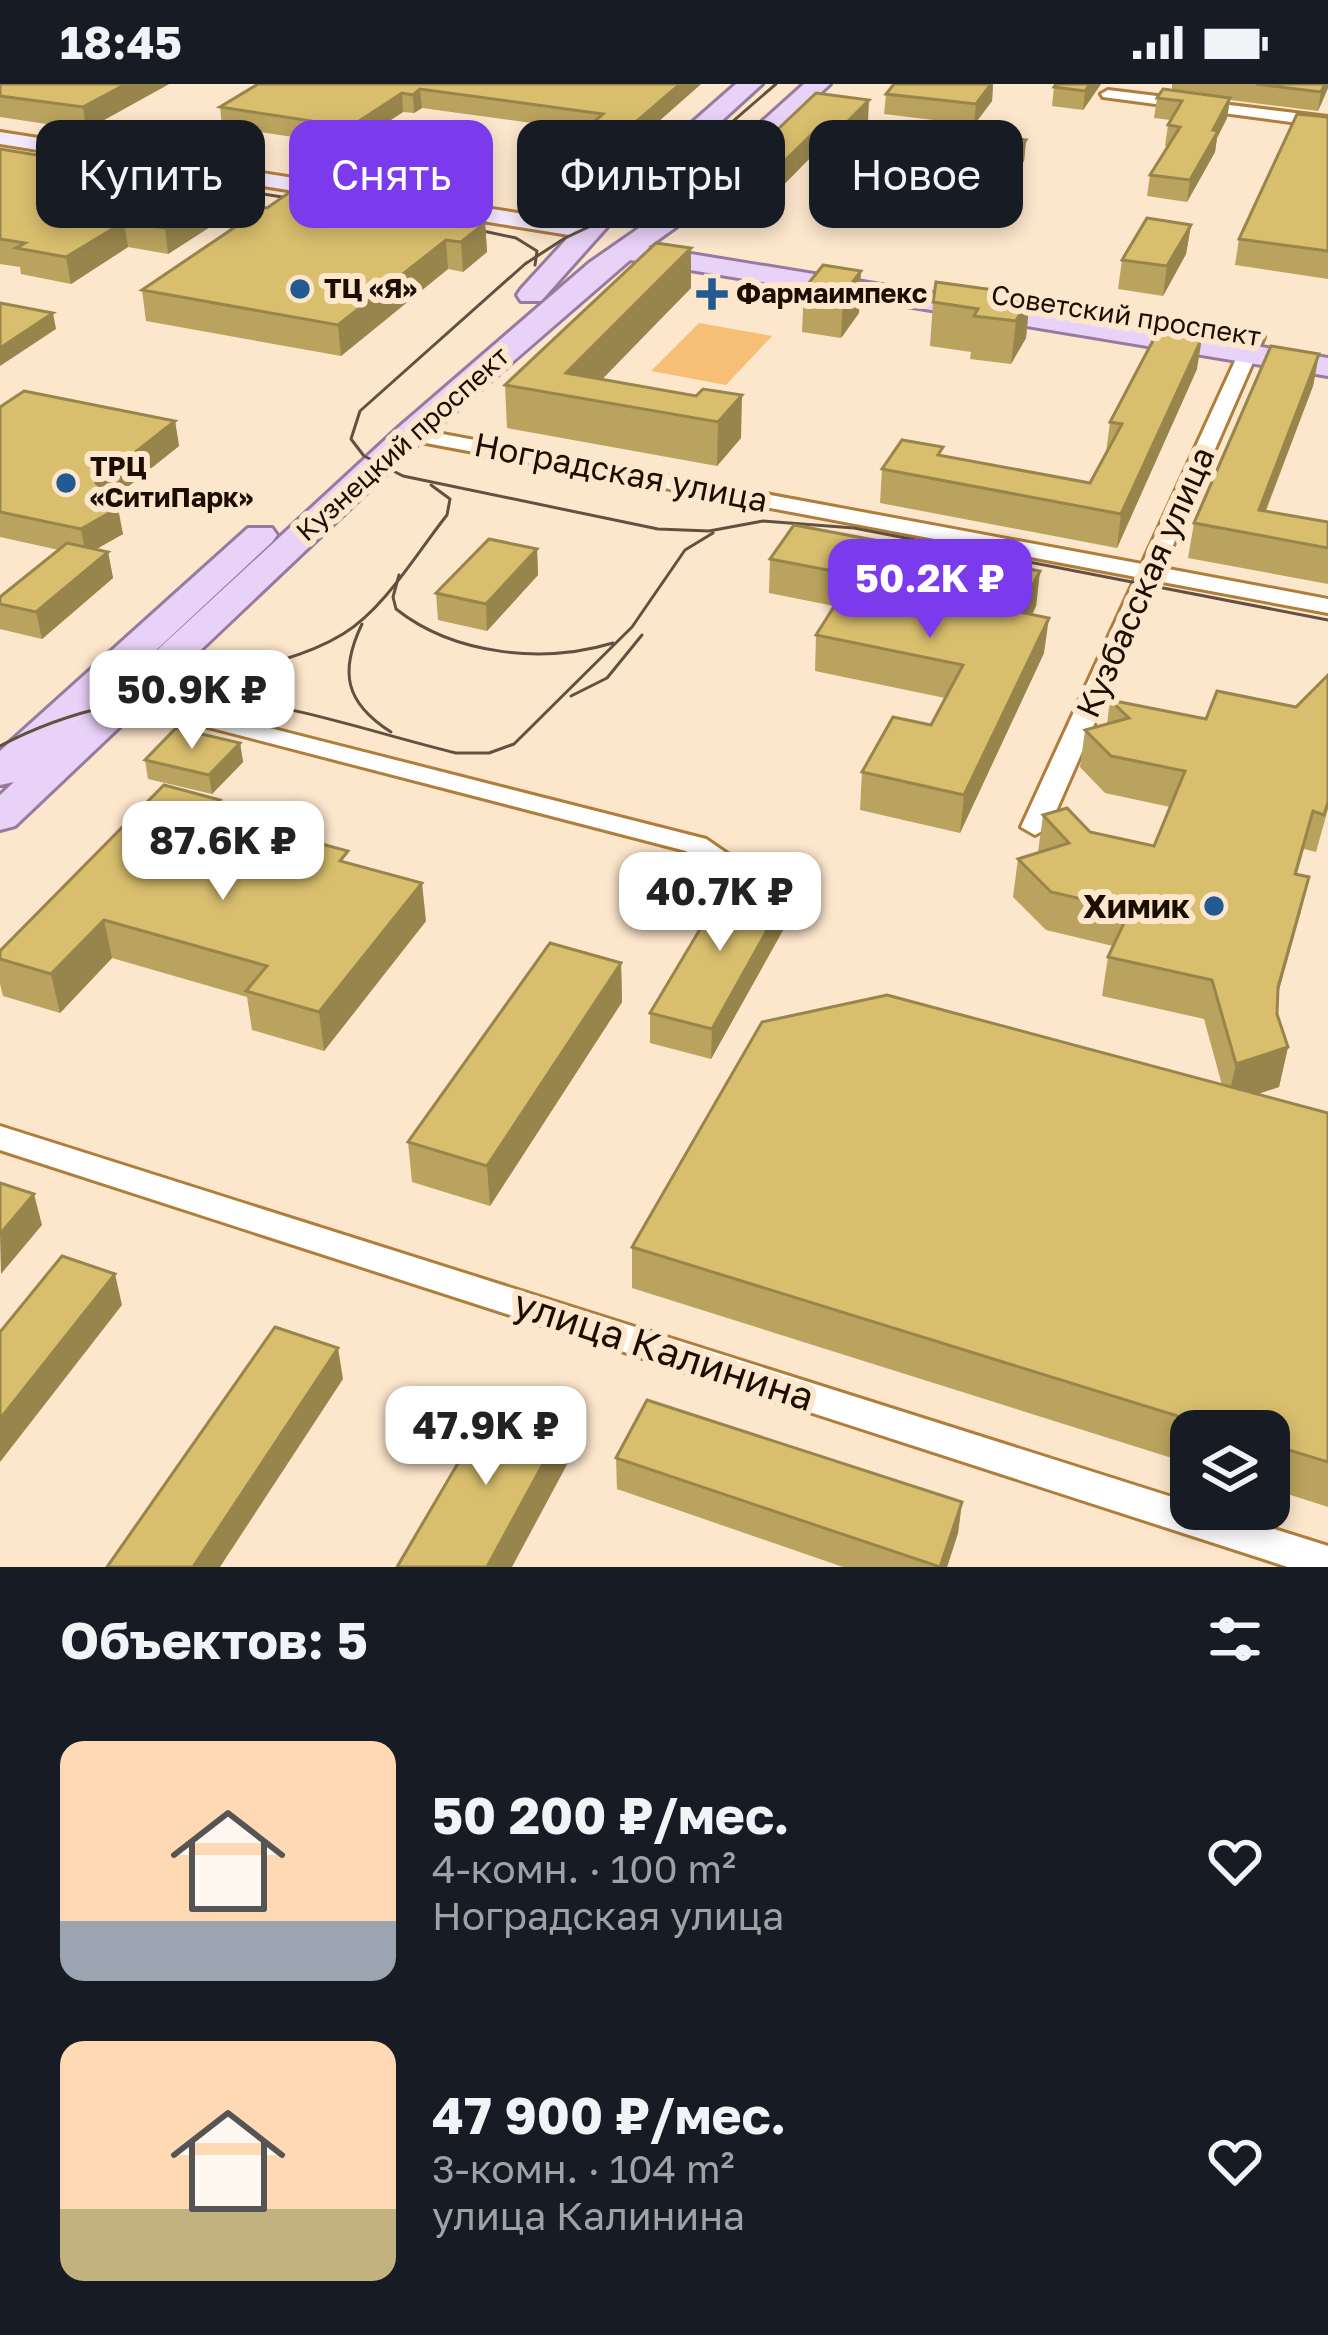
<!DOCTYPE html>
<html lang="ru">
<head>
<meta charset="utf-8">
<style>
	body { margin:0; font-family:"Golos Text",sans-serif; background:#242831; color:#f1f3f6; height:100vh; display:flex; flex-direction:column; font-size:45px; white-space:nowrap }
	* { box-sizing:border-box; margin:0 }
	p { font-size:39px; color:#9ea1a6 }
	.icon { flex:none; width:66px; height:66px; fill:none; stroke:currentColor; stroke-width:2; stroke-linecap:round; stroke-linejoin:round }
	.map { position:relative; height:1483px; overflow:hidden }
	.drawer { display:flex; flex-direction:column; background:#171b24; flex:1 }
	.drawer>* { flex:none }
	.guide { position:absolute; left:36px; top:36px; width:1257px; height:108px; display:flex; gap:24px }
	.buttons { position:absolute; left:1170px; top:1326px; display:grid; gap:24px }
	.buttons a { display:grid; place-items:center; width:120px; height:120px; border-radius:24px; background:#171b24; box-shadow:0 6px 18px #0003; font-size:60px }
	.price { position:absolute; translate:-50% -102px; padding:0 27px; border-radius:24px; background:#fff; color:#222; font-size:39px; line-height:78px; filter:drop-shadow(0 3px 6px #0008) }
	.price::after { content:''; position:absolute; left:50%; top:72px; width:36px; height:27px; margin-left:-18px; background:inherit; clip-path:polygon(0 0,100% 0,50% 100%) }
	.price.active { background:#7c3aed; color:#fff }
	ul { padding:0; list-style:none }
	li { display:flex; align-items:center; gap:36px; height:300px; padding:0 60px }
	li span { display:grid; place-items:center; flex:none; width:336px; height:240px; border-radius:24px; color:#555 }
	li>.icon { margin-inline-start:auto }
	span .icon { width:144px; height:144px; fill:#fffc; stroke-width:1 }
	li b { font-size:51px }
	h2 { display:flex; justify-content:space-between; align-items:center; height:144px; padding:0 60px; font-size:51px }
	.pill { padding:0 42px; border-radius:24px; background:#171b24; box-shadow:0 6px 18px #0003; font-size:42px; line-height:108px }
	.pill.active { background:#7c3aed; color:#fff }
	.status { display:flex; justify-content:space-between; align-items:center; height:84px; padding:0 60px; background:#171b24; direction:ltr }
	.status svg { height:33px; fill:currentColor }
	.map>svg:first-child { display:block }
	.green { fill:#f7be76 }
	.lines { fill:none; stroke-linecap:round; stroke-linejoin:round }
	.street-casing { stroke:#b07e3a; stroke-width:6 }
	.secondary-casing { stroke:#b07e3a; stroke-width:6 }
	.primary-casing { stroke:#987a9f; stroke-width:6 }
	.street { fill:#fff; fill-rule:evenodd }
	.secondary { fill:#f4e8fc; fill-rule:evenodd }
	.primary { fill:#e9d2f8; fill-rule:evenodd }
	.tram { stroke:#625140; stroke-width:3 }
	.wall { fill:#baa35e }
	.shaded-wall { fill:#97854c }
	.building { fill:#d8be6d; stroke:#97854c; stroke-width:3 }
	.poi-dot { fill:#245a92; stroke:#fce6cc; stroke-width:4.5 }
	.labels { text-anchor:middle; stroke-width:12; stroke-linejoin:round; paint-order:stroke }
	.far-poi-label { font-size:27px; font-weight:bold; fill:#1c0d00; stroke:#fce6cc; text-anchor:start }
	.far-street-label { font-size:27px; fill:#1c0d00; stroke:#fce6cc }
	.street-label { font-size:33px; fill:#1c0d00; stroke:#fce6cc }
	.poi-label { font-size:33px; font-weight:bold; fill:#1c0d00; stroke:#fce6cc; text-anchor:end }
	.near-street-label { font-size:39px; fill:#1c0d00; stroke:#fce6cc }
</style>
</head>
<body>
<div class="status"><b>18:45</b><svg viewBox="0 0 49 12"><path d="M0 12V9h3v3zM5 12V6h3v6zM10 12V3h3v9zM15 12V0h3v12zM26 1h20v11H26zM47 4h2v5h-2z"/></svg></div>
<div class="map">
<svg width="1328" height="1483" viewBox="0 0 1328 1483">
	<rect width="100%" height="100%" fill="#fce6cc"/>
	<!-- green -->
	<path class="green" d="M699,239L772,252L726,301L651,287Z"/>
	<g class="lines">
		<!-- street casing -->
		<g class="street-casing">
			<g id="street">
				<path d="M1108,6L1328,33V43L1103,13L1101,10Z"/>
				<path d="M1255,247L1264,253L1163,484L1328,515V529L1157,497L1049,743L1035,751L1021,743L1136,493L410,356L400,350L410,344L1142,480L1246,253Z"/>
				<path d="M128,608L706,755L783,808L769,817L759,814L686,767L119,620L116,615Z"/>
				<path d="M0,1042L1191,1419V1425H1211L1328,1462V1483H1288L0,1066Z"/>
			</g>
		</g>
		<!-- secondary casing -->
		<g class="secondary-casing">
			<path id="secondary" d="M0,48L588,140L599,147L588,154L0,60Z"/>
		</g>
		<!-- primary casing -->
		<g class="primary-casing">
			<g id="primary">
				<path d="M736,0H762L615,134L541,217H521L517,211L521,205L597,122Z"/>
				<path d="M804,0H830L676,143L648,163L1328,274V292L630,176L421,357L15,742L0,746V711L14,698L0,701V667L248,444H272L277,451L272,458L65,651L399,343L589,179L658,131Z"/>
			</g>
		</g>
		<!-- street -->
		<use href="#street" class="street"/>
		<!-- secondary -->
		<use href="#secondary" class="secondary"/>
		<!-- primary -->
		<use href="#primary" class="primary"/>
		<!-- tram -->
		<g class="tram">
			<path d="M776,0L636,121L565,154L525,180L360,327L351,355L364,372L403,392L658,445L709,447L763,437L854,444L1328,536"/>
			<path d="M159,93L313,118"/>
			<path d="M455,141L516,154L537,167L535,181"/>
			<path d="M399,491L393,513L396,525C454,571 543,580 613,559"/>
			<path d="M362,540C339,588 345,619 391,648"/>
			<path d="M173,601C228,588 294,580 343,550C385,524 416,470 447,431L450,415L431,401"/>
			<path d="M571,612L607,594L642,551"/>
			<path d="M0,662C64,628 150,606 223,614C296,622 383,651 456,669H489L514,660L632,543L685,466L713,449"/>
		</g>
	</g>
	<!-- wall -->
	<g class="wall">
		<path d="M0,0H169L86,46L0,33Z"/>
		<path d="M258,0H701L574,112L523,120L584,46L422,24L414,29L403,28L351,62L222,42L220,23Z"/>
		<path d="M894,0H993L992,17L974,41L884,30L886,10Z"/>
		<path d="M1101,0L1083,26L1052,22L1054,3Z"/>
		<path d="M1172,0H1328V4L1318,27L1230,16L1227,34L1217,54L1215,68L1187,118L1147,112L1150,91L1168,62H1165L1168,41L1171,36L1154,34L1157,14L1172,6Z"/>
		<path d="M816,9L868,38L831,76L811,73L741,144L717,127V103Z"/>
		<path d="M1328,33V195L1235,181L1239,155Z"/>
		<path d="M1026,56L1024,77L1009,98L921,85L922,64Z"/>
		<path d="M0,65L191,96L194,115L210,143L168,170L128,163L71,200L21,190L20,183L0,180Z"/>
		<path d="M226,117L267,124L485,139L487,168L463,188L448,185L341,272L146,237L142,206L230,147Z"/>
		<path d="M1191,141L1186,170L1163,212L1118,205L1122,176Z"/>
		<path d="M691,164V204L601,295L696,312L741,354L717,382L507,344L505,301Z"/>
		<path d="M823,181L859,229L841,254L802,248L804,205Z"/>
		<path d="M1030,211L1026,254L1011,280L970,275L971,268L930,262L933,218Z"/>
		<path d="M1319,270L1313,302L1266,427L1328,438V500L1188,474L1194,439Z"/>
		<path d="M1197,285L1117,464L880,419L882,385L942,372L1090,399L1106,369L1110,338Z"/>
		<path d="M0,323L175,337L179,362L111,416L123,450L96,465L108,468L113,494L42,555L0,545V513L59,466L0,453Z"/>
		<path d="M537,465L538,491L487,547L438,536L436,509Z"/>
		<path d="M770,475L1040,487L1036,522L1032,531L1044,569L960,749L860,726L862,688L931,641L945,614L815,587L816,551L834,522L769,509Z"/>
		<path d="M1328,591V725L1316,768L1304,765L1297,790L1309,793L1277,912V930L1288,963L1279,1003L1257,1010L1328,1029V1423L1269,1404V1347H1191V1380L632,1204V1163L1222,1001L1204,935L1102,912L1108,873L1113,862L1046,846L1013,813L1018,775L1038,768L1043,731L1090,748L1154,762L1170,723L1105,709L1080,683L1085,646L1107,640L1110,616L1206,635L1296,623Z"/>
		<path d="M240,659L243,678L212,710L148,695L145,676Z"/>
		<path d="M220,716L226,753L208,772L246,782L350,779L426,837L324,967L252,946L247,913L112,874L60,929L3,912L0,900V867Z"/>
		<path d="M788,809L787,839L711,975L650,959V929Z"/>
		<path d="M621,879L622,918L490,1122L412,1098L408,1058Z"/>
		<path d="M616,1374L962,1418L958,1449L947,1483H843L617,1405Z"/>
	</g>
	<!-- shaded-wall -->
	<g class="shaded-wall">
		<path d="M126,0H169L86,46L83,23Z"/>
		<path d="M680,0H701L574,112L523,120V100Z"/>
		<path d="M991,0H993L992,17L974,41L976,20Z"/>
		<path d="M1090,0H1101L1083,26L1085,7Z"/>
		<path d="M1325,0H1328V4L1318,27L1321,8Z"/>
		<path d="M420,5L422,24L414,29L413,11Z"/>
		<path d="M402,9L403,28L351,62L350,43Z"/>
		<path d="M1230,14L1227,34L1217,54L1215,68L1187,118L1190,96Z"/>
		<path d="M869,16L868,38L831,76L832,53Z"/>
		<path d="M812,50L811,73L741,144V120Z"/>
		<path d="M1026,56L1024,77L1009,98L1011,77Z"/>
		<path d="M191,96L195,121L167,111Z"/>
		<path d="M207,117L210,143L168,170L165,144Z"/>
		<path d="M124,138L128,163L71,200L66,173Z"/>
		<path d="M485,139L487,168L463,188L461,158Z"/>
		<path d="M1191,141L1186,170L1163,212L1167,182Z"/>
		<path d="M446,156L448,185L341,272L338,241Z"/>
		<path d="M691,164V204L583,315L566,289Z"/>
		<path d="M861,187L859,229L841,254L843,211Z"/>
		<path d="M1030,211L1026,254L1011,280L1016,237Z"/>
		<path d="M53,229L56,245L0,282V264Z"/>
		<path d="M1202,254L1197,285L1117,464L1121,430Z"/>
		<path d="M1319,270L1313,302L1256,451L1259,426Z"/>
		<path d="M742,311L741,354L717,382L718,338Z"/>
		<path d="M175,337L179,362L100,425L96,399Z"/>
		<path d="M118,424L123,450L86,471L81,445Z"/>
		<path d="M537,465L538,491L487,547L486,520Z"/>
		<path d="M108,468L113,494L42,555L36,528Z"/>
		<path d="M1040,487L1036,522L1015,564L1019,528Z"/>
		<path d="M1049,534L1044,569L960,749L964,711Z"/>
		<path d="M240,659L243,678L212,710L209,691Z"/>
		<path d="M220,716L226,753L181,801L175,763Z"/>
		<path d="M1309,793L1300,831L1269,942L1278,903Z"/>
		<path d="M422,799L426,837L324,967L319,928Z"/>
		<path d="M788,809L787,839L711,975L712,945Z"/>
		<path d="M104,836L112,874L60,929L51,890Z"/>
		<path d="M621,879L622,918L490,1122L487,1082Z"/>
		<path d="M1288,963L1279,1003L1227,1020L1236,980Z"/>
		<path d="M34,1110L42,1141L1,1190L0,1150Z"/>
		<path d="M115,1190L122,1221L0,1378V1335Z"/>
		<path d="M338,1264L343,1295L220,1483H193Z"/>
		<path d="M568,1334L570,1375L512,1483H487Z"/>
		<path d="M962,1418L958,1449L947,1483H940Z"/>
	</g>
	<!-- building -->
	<g class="building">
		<path d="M0,0H126L83,23L0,12Z"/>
		<path d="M258,0H680L573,92L523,100L603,30L420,5L413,11L402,9L350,43L220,23Z"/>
		<path d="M894,0H991L976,20L886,10Z"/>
		<path d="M1056,0H1090L1085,7L1054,3Z"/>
		<path d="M1256,0H1325L1321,8Z"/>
		<path d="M1163,5L1230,14L1213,46L1218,47L1190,96L1150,91L1180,43L1168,41L1182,17L1157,14Z"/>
		<path d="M816,9L869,16L832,53L812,50L741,120L717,103Z"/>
		<path d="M1297,30L1328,33V167L1239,155Z"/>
		<path d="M939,45L1026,56L1011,77L922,64Z"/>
		<path d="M0,65L191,96L167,111L207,117L165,144L124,138L66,173L16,164L25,159L0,155Z"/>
		<path d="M290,108L485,139L461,158L446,156L338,241L142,206L241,139L226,117L267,124Z"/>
		<path d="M1147,134L1191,141L1167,182L1122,176Z"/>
		<path d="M656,159L691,164L566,289L696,312L703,305L742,311L718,338L505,301Z"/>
		<path d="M823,181L861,187L843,211L804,205Z"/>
		<path d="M936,198L1030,211L1016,237L974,232L978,225L933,218Z"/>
		<path d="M0,219L53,229L0,264Z"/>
		<path d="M1158,247L1202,254L1121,430L882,385L902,356L943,363L938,371L1090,399L1122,340L1110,338Z"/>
		<path d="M1271,262L1319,270L1259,426L1328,438V464L1194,439Z"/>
		<path d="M24,307L175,337L96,399L118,424L81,445L0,428V323Z"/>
		<path d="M794,441L1040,487L1019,528L1049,534L964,711L862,688L893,633L931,641L963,581L816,551L854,491L770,475Z"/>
		<path d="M489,455L537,465L486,520L436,509Z"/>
		<path d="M67,459L108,468L36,528L0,520V513Z"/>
		<path d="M1328,591V718L1324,731L1313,727L1295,790L1309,793L1278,903L1277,930L1288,963L1236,980L1212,896L1108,873L1130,826L1051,808L1018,775L1069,759L1043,731L1067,724L1090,748L1154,762L1185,687L1111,672L1085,646L1129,634L1110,616L1206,635L1217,607L1296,623Z"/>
		<path d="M176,644L240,659L209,691L145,676Z"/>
		<path d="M164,701L220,716L175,763L246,782L277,748L348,767L340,777L422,799L319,928L246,907L267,882L104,836L51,890L0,875V867Z"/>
		<path d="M730,795L788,809L712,945L650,929Z"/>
		<path d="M550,859L621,879L487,1082L408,1058Z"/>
		<path d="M887,911L1328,1029V1378L1269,1360V1347H1226L632,1163L762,938Z"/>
		<path d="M0,1099L34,1110L0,1150Z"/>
		<path d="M62,1172L115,1190L0,1335V1248Z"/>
		<path d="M275,1243L338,1264L193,1483H107Z"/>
		<path d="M498,1311L568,1334L487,1483H397Z"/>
		<path d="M647,1316L962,1418L940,1483L616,1374Z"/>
	</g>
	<!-- markers -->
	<g class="poi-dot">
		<circle cx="300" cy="205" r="12"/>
		<path d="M706 192h12v12h12v12h-12v12h-12v-12h-12v-12h12z"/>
		<circle cx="66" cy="399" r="12"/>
		<circle cx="1214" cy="822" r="12"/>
	</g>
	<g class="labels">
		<!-- far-poi labels -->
		<g class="far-poi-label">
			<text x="324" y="214">ТЦ «Я»</text>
			<text x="736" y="219">Фармаимпекс</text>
			<text x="90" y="392">ТРЦ<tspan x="90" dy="31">«СитиПарк»</tspan></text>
		</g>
		<!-- far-street labels -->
		<g class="far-street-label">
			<text transform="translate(1126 232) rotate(9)" y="9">Советский проспект</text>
			<text transform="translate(403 360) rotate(-42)" y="9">Кузнецкий проспект</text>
		</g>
		<!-- street labels -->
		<g class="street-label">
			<text transform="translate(621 388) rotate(11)" y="12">Ноградская улица</text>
			<text transform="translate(1145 498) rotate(-66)" y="12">Кузбасская улица</text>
		</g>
		<!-- poi labels -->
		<g class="poi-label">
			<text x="1190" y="834">Химик</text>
		</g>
		<!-- near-street labels -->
		<g class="near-street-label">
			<text transform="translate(664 1266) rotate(18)" y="14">улица Калинина</text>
		</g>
	</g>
</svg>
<div class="buttons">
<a><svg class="icon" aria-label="layers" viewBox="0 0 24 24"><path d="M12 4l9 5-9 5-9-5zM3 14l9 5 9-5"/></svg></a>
</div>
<b class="price active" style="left:930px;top:557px">50.2K ₽</b>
<b class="price" style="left:192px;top:668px">50.9K ₽</b>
<b class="price" style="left:223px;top:819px">87.6K ₽</b>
<b class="price" style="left:720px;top:870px">40.7K ₽</b>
<b class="price" style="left:486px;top:1404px">47.9K ₽</b>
<div class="guide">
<a class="pill">Купить</a>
<a class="pill active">Снять</a>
<a class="pill">Фильтры</a>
<a class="pill">Новое</a>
</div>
</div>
<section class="drawer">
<h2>Объектов: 5<svg class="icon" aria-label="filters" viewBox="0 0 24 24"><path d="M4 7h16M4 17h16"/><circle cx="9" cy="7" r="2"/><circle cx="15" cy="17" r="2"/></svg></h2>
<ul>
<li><span style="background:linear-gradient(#ffd9b3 75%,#9aa5b1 0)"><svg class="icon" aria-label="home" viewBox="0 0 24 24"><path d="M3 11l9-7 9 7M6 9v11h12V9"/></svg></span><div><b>50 200 ₽/мес.</b><p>4-комн. · 100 m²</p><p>Ноградская улица</p></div><svg class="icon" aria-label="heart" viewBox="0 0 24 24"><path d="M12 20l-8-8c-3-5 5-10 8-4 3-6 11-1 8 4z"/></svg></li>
<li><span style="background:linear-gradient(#ffd9b3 70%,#c2b280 0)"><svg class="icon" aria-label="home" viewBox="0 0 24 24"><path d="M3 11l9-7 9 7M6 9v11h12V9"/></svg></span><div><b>47 900 ₽/мес.</b><p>3-комн. · 104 m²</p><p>улица Калинина</p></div><svg class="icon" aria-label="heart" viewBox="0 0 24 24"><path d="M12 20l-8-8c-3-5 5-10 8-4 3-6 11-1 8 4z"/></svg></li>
</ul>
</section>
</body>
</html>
